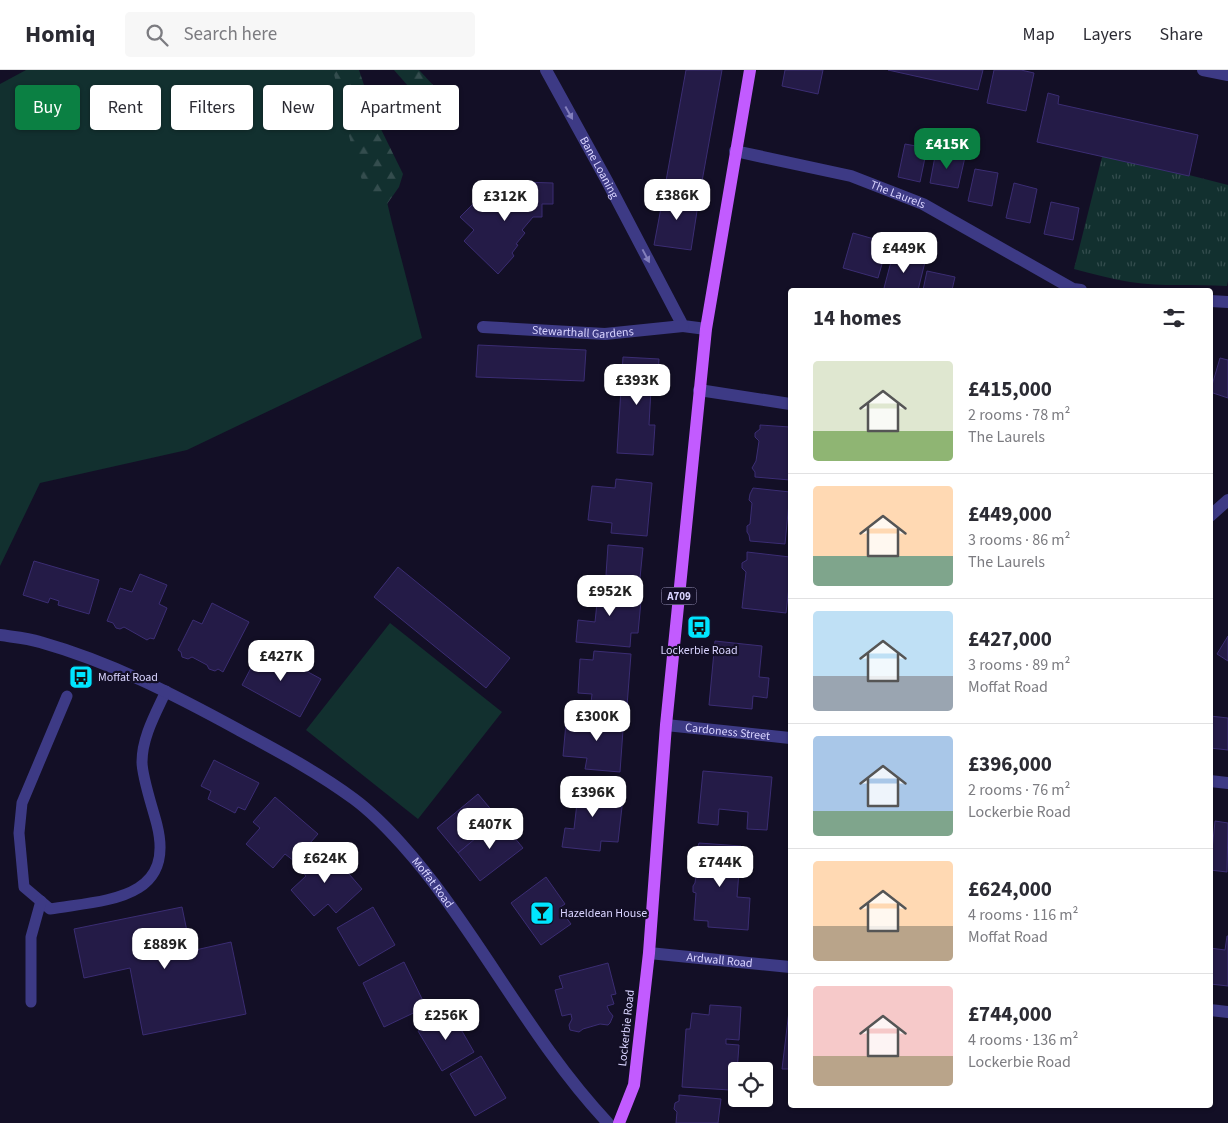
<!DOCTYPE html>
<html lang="en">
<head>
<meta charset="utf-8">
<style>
	body { margin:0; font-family:"Source Sans 3",sans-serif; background:#f7f7f7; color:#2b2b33; height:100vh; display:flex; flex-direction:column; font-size:19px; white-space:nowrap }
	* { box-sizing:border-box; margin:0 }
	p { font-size:16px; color:#7c7c81 }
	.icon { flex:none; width:28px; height:28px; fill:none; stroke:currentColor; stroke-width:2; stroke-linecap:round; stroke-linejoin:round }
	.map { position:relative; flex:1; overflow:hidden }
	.sheet { position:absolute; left:788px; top:218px; width:425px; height:820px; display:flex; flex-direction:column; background:#fff; border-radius:5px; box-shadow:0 1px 4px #0004 }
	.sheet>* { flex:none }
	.guide { position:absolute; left:15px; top:15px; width:475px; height:45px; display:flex; gap:10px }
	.tools { position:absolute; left:728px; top:992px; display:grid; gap:10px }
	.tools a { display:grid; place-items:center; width:45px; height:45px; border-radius:5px; background:#fff; box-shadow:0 1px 4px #0004; font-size:25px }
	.price { position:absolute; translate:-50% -42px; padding:0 11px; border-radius:10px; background:#fff; color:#222; font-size:16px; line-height:32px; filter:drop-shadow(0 1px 2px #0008) }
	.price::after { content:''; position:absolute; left:50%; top:30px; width:15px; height:11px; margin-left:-8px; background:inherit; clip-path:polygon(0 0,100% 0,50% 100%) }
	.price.current { background:#0b8043; color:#fff }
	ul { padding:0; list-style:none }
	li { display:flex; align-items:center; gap:15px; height:125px; padding:0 25px }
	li+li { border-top:1px solid #e1e1e2 }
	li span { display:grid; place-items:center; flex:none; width:140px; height:100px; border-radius:5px; color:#555 }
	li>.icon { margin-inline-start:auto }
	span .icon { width:60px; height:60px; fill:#fffc; stroke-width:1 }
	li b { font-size:21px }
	h2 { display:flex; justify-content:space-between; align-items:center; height:60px; padding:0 25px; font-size:21px }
	.chip { padding:0 18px; border-radius:5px; background:#fff; box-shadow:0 1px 4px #0004; font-size:18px; line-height:45px }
	.chip.current { background:#0b8043; color:#fff }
	header { display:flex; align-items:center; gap:30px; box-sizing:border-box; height:70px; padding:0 25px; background:#fff; border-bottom:1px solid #e1e1e2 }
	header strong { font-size:24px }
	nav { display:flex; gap:28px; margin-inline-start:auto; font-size:18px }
	.search { width:350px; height:45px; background:#f7f7f7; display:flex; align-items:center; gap:12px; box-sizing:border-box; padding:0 18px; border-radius:5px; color:#7c7c81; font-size:19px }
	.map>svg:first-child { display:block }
	.green { fill:#12302f }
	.forest { fill:url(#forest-firs) }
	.park { fill:url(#park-tufts) }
	.building { fill:#241b47; stroke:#3b2d73 }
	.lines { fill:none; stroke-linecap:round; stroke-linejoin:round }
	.service { stroke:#3d3a85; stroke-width:11 }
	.minor { stroke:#3d3a85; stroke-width:12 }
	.tertiary { stroke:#3d3a85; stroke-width:12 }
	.primary { stroke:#c25bff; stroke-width:12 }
	.oneway { fill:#837fbc }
	.labels { text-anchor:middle; stroke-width:4.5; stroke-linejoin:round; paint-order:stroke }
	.shield { fill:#130f26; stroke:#9e99be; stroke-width:1 }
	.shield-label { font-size:11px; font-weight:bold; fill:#d9d4ff }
	.street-label { font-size:12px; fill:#d9d4ff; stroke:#130f26 }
	.poi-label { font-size:12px; fill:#d9d4ff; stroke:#130f26; text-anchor:start }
</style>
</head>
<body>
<header>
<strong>Homiq</strong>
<div class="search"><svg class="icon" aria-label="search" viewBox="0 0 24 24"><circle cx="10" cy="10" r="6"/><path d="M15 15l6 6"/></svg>Search here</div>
<nav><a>Map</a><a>Layers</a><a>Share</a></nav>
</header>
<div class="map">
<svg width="1228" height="1053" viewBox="0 0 1228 1053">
	<defs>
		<pattern id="forest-firs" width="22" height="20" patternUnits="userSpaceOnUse" patternTransform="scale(1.25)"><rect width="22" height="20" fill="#12302f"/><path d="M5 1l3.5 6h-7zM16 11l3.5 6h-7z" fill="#344d4e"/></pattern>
		<pattern id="park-tufts" width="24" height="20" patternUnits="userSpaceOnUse" patternTransform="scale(1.25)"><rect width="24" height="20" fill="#12302f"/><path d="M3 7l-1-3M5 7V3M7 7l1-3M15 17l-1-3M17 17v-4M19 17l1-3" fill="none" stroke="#344d4e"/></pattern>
	</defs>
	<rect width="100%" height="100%" fill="#130f26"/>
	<!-- green -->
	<g class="green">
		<path d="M26,0H356L392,153L422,268L187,380L40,413L0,496V14Z"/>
		<path d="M390,553L502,642L418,749L306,660Z"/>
	</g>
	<!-- forest -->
	<g class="forest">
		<path d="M333,0H359L374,45L403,104L399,117L387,134H370L354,86Z"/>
		<path d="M394,0H419L447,30L438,41L416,25Z"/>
	</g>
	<!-- park -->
	<path class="park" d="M1103,83L1228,115V211L1227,216C1195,214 1162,217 1130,212C1112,209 1093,204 1074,199Z"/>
	<!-- building -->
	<g class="building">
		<path d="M686,0H722L699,128L664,122Z"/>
		<path d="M785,0H823L818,24L782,16Z"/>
		<path d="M888,0H983L978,20Z"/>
		<path d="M994,0H1021L1034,3L1026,41L987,33Z"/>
		<path d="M1048,23L1059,26L1058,34L1198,65L1189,106L1037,72Z"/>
		<path d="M905,74L927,78L920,112L898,107Z"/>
		<path d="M936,81L965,87L958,118L930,113Z"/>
		<path d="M975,99L998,103L992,136L968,131Z"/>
		<path d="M521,112L553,113V134H542V147H533L522,160L525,163L516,174L518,175L512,183L514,186L498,204L464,171L474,160L460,147L476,131L485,140L507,118L514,121Z"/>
		<path d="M1014,113L1037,119L1030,153L1006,148Z"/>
		<path d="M664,122L699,128L691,180L654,175Z"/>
		<path d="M1051,132L1079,138L1073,170L1044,164Z"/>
		<path d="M853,163L888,173L878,208L843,198Z"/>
		<path d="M893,184L925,192L918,220H890L884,218Z"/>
		<path d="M927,201L955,207L952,220H923Z"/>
		<path d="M478,275L586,280L584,311L476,307Z"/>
		<path d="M623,287L659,289L657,319H651L649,355H655L653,385L617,383Z"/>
		<path d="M1220,288L1228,290V328L1210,322Z"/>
		<path d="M760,355L790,357V410L755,407V402L752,398L756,391L759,371L755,367V363L760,359Z"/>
		<path d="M616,409L652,413L647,466L611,463L612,453L588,450L592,416L615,418Z"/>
		<path d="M753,418L790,422L785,474L750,471L749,465L747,462V456L750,454L752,433L749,430L750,424Z"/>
		<path d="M608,475L643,478L640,508L606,505Z"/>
		<path d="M747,482L790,487V508L786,543L742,538L746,502L742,498V493L747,490Z"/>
		<path d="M34,491L99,510L89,544L58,535L59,531L50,528L48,533L23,525Z"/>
		<path d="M398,497L510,588L486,618L374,527Z"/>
		<path d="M140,504L167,515L159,534L167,538L154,569L150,568L147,570L124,557L120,559L116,558L113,553L107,551L120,518L132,522Z"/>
		<path d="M583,515L633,520L631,531H641L638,563H631L630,577L576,572L578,550L595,552L597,533L582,532Z"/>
		<path d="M212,533L249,552L223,602L218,599L215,601L209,599L207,595L192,587L188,589L182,587L181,582L178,580L193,550L202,554Z"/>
		<path d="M1228,566V591L1217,584Z"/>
		<path d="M715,571L762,576L759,607L769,608L767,628L753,626L752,639L709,635Z"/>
		<path d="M262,577L321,609L300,647L242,615Z"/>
		<path d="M594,581L631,584L627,636L591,633L592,624L578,623L580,589L593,590Z"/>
		<path d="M590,644L624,646L620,702L585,699L587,688L563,686L566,653L589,655Z"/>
		<path d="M1210,646L1228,648V680L1210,678Z"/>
		<path d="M214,690L259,713L245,740L238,737L235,743L208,729L211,721L201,716Z"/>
		<path d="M703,701L772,707L767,760L747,759L748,742L719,739L718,755L698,753Z"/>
		<path d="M569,713L604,717L603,726L623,728L618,772L601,771L600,781L562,777L565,758L574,759L577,733L566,732Z"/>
		<path d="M478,724L499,749L458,783L437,758Z"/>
		<path d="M275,727L318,764L294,791L285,784L273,798L246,774L260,758L253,752Z"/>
		<path d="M499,749L523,778L480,811L458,783Z"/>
		<path d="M1215,751L1228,753L1227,802L1210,800Z"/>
		<path d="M699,773L741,776L737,827L750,828L748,860L708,857V851L694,850L696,823L693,822V816L695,813L698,790L695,786Z"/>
		<path d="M325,776L362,819L336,843L328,834L314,846L291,820L306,806L300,799Z"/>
		<path d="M546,807L565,834L559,838L571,854L541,875L511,833Z"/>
		<path d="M182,837L191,881L231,872L246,944L143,965L130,898L84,908L74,859Z"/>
		<path d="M373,837L395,875L359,896L337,858Z"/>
		<path d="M1227,866H1228V916L1210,914V878L1225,880Z"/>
		<path d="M404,892L426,937L384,957L363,913Z"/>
		<path d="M608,893L616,924L611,925L614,934L607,936L609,941L613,946L610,953L608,955L600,954L583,959L579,962L570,960L569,955L572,949L571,944L562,946L555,920L563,918L559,906Z"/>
		<path d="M710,935L741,937L739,970L726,969V974L739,975L736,1015H730V1020L682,1017L686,959H690L692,943L709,945Z"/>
		<path d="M789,941H790V999H782Z"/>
		<path d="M451,942L474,982L442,1001L418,961Z"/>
		<path d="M481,986L506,1028L475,1046L450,1004Z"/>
		<path d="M679,1025L721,1029L718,1053H676L677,1042L674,1039L675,1033L679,1031Z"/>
	</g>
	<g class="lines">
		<!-- service -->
		<g class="service">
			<path d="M67,626L22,733L19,763L24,817L50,839C103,830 176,831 157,755C153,739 142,707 142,692C142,667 156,643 166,621"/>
			<path d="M31,932V867L41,831"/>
		</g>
		<!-- minor -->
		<g class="minor">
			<path id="s1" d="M546,0L607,111L683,256L706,259"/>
			<path id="s2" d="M735,81L851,106L923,134L1073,219L1081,220"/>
			<path d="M1210,231L1228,232"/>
			<path id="s3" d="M483,257L605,264L683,256"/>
			<path d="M699,320L790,334"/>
			<path d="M1210,446L1228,430"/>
			<path id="s4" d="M666,655L790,668"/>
			<path d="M1210,711L1228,713"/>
			<path id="s5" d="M649,883L790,897"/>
			<path d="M1210,940L1228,942"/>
		</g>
		<!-- tertiary -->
		<g class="tertiary">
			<path d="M1203,0L1228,5"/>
			<path id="s6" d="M0,565C13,567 27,568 40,572C111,592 175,625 239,660C278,681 319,703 354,729C385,752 421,795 444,827C499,902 544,985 608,1053"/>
		</g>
		<!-- primary -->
		<path class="primary" d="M619,1053L634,1015L649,883L666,655L706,259L750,0"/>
	</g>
	<!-- one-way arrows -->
	<defs><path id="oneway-solid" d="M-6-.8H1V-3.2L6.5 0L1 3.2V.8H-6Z" transform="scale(1.25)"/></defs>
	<g class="oneway">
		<use href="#oneway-solid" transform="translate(569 43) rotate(61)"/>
		<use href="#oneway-solid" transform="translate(646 186) rotate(62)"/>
	</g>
	<!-- icons -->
	<defs>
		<g id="bus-square" transform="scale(1.25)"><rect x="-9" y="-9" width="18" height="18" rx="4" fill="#00e5ff" stroke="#130f26"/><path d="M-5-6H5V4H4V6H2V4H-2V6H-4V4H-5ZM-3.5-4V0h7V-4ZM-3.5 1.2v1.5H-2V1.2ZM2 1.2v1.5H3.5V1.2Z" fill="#111"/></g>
		<g id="bar-square" transform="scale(1.25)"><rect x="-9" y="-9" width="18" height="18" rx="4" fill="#00e5ff" stroke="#130f26"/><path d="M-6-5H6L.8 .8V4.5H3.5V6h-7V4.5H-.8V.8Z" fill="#111"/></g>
	</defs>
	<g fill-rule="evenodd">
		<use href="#bus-square" x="699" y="557"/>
		<use href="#bus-square" x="81" y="607"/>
		<use href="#bar-square" x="542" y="843"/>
	</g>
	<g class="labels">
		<!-- shield labels -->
		<rect class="shield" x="661.5" y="517.5" width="35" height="17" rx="4"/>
		<g class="shield-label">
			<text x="679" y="530">A709</text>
		</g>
		<!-- street labels -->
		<g class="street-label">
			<text dy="4" stroke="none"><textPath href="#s1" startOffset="111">Bane Loaning</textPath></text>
			<text dy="4" stroke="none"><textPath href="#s2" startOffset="169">The Laurels</textPath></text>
			<text dy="4" stroke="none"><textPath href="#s3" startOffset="100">Stewarthall Gardens</textPath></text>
			<text dy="4" stroke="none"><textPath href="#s4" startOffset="62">Cardoness Street</textPath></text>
			<text dy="4" stroke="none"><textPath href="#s6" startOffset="508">Moffat Road</textPath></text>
			<text dy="4" stroke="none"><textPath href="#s5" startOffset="71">Ardwall Road</textPath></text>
			<text transform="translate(626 958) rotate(-84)" y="4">Lockerbie Road</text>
		</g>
		<!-- poi labels -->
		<g class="poi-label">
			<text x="699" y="584" text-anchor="middle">Lockerbie Road</text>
			<text x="98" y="611">Moffat Road</text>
			<text x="560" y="847">Hazeldean House</text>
		</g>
	</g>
</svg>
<div class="tools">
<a><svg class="icon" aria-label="locate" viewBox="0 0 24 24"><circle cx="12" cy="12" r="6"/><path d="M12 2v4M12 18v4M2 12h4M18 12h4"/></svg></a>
</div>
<b class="price current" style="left:947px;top:100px">£415K</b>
<b class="price" style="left:677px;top:151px">£386K</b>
<b class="price" style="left:505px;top:152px">£312K</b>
<b class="price" style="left:904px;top:204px">£449K</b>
<b class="price" style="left:637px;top:336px">£393K</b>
<b class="price" style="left:610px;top:547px">£952K</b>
<b class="price" style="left:281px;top:612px">£427K</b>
<b class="price" style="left:597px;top:672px">£300K</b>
<b class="price" style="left:593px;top:748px">£396K</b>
<b class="price" style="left:490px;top:780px">£407K</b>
<b class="price" style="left:325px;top:814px">£624K</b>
<b class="price" style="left:720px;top:818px">£744K</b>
<b class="price" style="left:165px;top:900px">£889K</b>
<b class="price" style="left:446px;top:971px">£256K</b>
<div class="guide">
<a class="chip current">Buy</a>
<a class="chip">Rent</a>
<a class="chip">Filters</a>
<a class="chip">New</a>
<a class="chip">Apartment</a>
</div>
<section class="sheet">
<h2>14 homes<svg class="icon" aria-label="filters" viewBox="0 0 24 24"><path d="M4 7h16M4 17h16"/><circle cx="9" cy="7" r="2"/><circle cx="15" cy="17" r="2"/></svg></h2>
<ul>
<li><span style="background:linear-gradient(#dfe7d0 70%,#8fb573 0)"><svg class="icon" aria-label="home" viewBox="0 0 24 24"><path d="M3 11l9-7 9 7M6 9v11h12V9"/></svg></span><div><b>£415,000</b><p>2 rooms · 78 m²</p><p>The Laurels</p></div></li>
<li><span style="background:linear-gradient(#ffd9b3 70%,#7fa58c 0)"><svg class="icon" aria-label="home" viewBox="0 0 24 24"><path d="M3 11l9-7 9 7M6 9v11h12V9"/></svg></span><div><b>£449,000</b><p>3 rooms · 86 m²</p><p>The Laurels</p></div></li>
<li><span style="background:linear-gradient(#bfe0f5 65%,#9aa5b1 0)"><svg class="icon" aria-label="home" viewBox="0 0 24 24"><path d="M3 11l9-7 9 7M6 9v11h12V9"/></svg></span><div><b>£427,000</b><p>3 rooms · 89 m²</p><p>Moffat Road</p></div></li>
<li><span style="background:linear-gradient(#a9c7e8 75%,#7fa58c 0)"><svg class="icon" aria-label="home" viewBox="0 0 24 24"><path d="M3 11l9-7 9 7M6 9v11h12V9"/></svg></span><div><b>£396,000</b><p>2 rooms · 76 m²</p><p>Lockerbie Road</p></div></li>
<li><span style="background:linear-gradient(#ffd9b3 65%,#b9a48a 0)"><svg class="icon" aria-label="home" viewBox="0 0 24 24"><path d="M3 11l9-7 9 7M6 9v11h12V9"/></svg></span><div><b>£624,000</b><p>4 rooms · 116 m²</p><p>Moffat Road</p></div></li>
<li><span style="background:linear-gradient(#f6c9c9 70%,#b9a48a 0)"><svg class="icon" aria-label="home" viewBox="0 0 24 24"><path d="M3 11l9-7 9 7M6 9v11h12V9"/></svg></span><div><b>£744,000</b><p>4 rooms · 136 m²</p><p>Lockerbie Road</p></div></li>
</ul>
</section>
</div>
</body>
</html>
